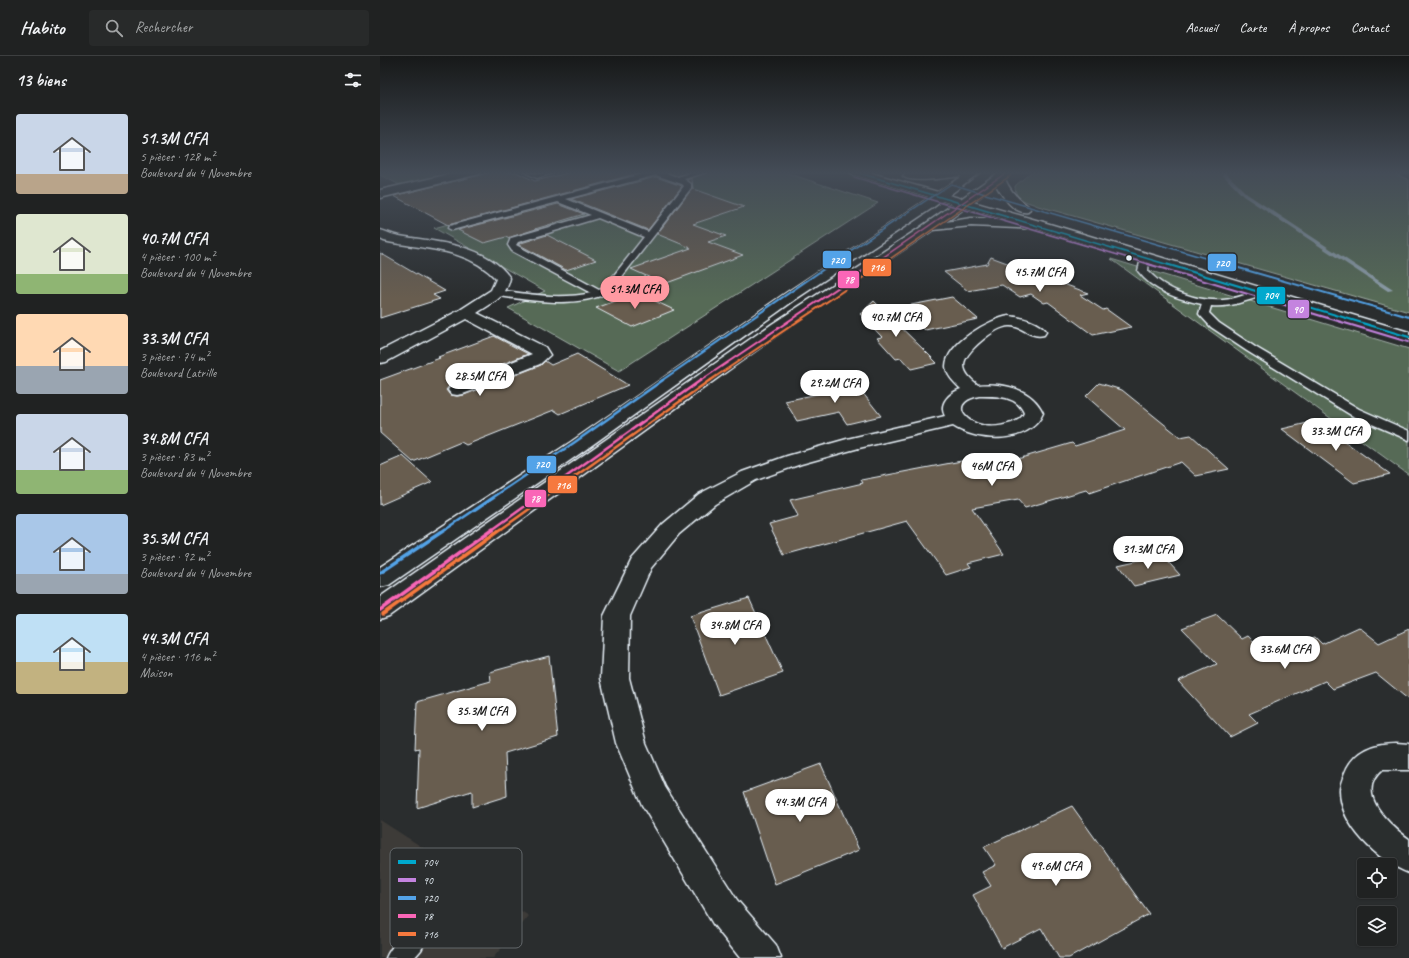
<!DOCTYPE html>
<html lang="fr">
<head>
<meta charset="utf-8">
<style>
	body { margin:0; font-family:Caveat,sans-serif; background:#282a2a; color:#f1f3f6; height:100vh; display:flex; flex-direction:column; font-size:15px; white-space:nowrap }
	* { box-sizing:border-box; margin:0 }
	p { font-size:13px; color:#a2a4a5 }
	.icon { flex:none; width:22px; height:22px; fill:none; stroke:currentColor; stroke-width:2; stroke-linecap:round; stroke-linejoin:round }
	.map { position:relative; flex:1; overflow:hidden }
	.drawer { display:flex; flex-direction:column; background:#202222; width:380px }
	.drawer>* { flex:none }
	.fabs { position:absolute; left:977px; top:802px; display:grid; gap:8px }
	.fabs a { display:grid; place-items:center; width:40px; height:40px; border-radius:4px; background:#202222; box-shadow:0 1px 3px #0004,0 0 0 1px #3d3f40; font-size:20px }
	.price { position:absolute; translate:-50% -34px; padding:0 9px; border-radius:14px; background:#fff; color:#222; font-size:13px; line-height:26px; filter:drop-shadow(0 1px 2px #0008) }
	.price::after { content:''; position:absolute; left:50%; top:24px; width:12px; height:9px; margin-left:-6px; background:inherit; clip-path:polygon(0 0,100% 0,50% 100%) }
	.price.active { background:#ff9aa2; color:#111 }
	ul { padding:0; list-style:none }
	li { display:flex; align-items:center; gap:12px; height:100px; padding:0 16px }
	li span { display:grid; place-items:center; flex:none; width:112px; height:80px; border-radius:4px; color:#555 }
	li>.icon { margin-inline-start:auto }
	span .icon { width:48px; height:48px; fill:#fffc; stroke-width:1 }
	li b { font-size:17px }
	h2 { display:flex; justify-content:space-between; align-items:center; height:48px; padding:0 16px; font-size:17px }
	header { display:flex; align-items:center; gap:24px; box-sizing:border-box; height:56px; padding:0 20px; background:#202222; border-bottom:1px solid #3d3f40 }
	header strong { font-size:19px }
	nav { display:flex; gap:22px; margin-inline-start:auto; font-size:14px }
	.search { width:280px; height:36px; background:#282a2a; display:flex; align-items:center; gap:10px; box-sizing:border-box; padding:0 14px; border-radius:4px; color:#a2a4a5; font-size:15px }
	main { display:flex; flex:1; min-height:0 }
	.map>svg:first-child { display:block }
	.built { fill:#3d3b38 }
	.green { fill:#576b56; stroke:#a0aea7 }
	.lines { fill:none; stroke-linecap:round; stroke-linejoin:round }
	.stream { fill:#8d9ea9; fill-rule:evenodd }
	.building { fill:#685d4f; stroke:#e8f1f8 }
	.service-casing { stroke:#e8f1f8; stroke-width:3 }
	.minor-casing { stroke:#e8f1f8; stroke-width:3 }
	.secondary-casing { stroke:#e8f1f8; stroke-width:3 }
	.primary-casing { stroke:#e8f1f8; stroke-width:3 }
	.service { fill:#2a2d2e; fill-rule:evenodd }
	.minor { fill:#2a2d2e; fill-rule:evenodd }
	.secondary { fill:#2a2d2e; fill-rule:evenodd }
	.primary { fill:#2a2d2e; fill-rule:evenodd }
	.bus-1-far1-casing { stroke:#2a2d2e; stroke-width:3 }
	.bus-1-casing { stroke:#2a2d2e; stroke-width:4 }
	.bus-2-far1-casing { stroke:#2a2d2e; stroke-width:3 }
	.bus-2-casing { stroke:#2a2d2e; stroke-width:4 }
	.bus-3-far3-casing { stroke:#2a2d2e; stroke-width:3 }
	.bus-3-far2-casing { stroke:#2a2d2e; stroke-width:4 }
	.bus-3-far1-casing { stroke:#2a2d2e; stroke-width:5 }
	.bus-3-casing { stroke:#2a2d2e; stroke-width:6 }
	.bus-4-far3-casing { stroke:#2a2d2e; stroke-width:3 }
	.bus-4-far2-casing { stroke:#2a2d2e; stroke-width:4 }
	.bus-4-far1-casing { stroke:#2a2d2e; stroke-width:5 }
	.bus-4-casing { stroke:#2a2d2e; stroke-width:6 }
	.bus-5-far3-casing { stroke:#2a2d2e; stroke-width:3 }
	.bus-5-far2-casing { stroke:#2a2d2e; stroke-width:4 }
	.bus-5-far1-casing { stroke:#2a2d2e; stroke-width:5 }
	.bus-5-casing { stroke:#2a2d2e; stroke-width:6 }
	.bus-1-far1 { stroke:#00a9ce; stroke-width:1.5 }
	.bus-1 { stroke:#00a9ce; stroke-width:2 }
	.bus-2-far1 { stroke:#c483df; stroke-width:1.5 }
	.bus-2 { stroke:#c483df; stroke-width:2 }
	.bus-3-far3 { stroke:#53a3e8; stroke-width:1.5 }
	.bus-3-far2 { stroke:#53a3e8; stroke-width:2 }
	.bus-3-far1 { stroke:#53a3e8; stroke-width:2.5 }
	.bus-3 { stroke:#53a3e8; stroke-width:3.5 }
	.bus-4-far3 { stroke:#fa66b7; stroke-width:1.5 }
	.bus-4-far2 { stroke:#fa66b7; stroke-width:2 }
	.bus-4-far1 { stroke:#fa66b7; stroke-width:2.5 }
	.bus-4 { stroke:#fa66b7; stroke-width:3.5 }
	.bus-5-far3 { stroke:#f6793e; stroke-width:1.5 }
	.bus-5-far2 { stroke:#f6793e; stroke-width:2 }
	.bus-5-far1 { stroke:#f6793e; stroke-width:2.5 }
	.bus-5 { stroke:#f6793e; stroke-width:3.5 }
	.bus-dot { fill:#e8f1f8; stroke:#2a2d2e; stroke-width:1.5 }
	.key { fill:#2a2d2e; stroke:#63686b; stroke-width:1 }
	.key-label { font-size:11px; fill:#e8f1f8 }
	.line-badge { stroke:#2a2d2e; stroke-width:1.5 }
	.badge-label { font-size:11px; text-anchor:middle; font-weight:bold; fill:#fff }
</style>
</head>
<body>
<header>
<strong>Habito</strong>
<div class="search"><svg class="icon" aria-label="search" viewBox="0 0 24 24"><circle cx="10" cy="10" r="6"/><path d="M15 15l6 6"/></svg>Rechercher</div>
<nav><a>Accueil</a><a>Carte</a><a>À propos</a><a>Contact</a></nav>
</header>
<main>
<section class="drawer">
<h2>13 biens<svg class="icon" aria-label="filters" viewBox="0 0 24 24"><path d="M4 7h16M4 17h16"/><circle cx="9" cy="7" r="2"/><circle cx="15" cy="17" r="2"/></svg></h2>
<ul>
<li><span style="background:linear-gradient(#c9d6e8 75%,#b9a48a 0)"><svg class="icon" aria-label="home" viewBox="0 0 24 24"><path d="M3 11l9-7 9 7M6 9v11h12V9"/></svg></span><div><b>51.3M CFA</b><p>5 pièces · 128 m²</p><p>Boulevard du 4 Novembre</p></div></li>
<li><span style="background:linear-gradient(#dfe7d0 75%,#8fb573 0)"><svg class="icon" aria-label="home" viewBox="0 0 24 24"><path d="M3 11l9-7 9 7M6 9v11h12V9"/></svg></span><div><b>40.7M CFA</b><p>4 pièces · 100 m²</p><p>Boulevard du 4 Novembre</p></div></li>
<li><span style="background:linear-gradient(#ffd9b3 65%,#9aa5b1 0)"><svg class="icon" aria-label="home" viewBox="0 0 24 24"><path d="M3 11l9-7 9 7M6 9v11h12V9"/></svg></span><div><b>33.3M CFA</b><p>3 pièces · 74 m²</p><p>Boulevard Latrille</p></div></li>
<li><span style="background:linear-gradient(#c9d6e8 70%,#8fb573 0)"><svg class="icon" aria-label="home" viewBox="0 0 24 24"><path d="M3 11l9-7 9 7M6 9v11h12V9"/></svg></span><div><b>34.8M CFA</b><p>3 pièces · 83 m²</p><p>Boulevard du 4 Novembre</p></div></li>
<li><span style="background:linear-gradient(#a9c7e8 75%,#9aa5b1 0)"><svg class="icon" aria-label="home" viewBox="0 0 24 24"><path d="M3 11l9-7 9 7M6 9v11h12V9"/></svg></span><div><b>35.3M CFA</b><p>3 pièces · 92 m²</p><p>Boulevard du 4 Novembre</p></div></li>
<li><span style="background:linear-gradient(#bfe0f5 60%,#c2b280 0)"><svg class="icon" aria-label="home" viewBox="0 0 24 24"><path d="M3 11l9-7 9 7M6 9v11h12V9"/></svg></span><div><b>44.3M CFA</b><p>4 pièces · 116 m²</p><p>Maison</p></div></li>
</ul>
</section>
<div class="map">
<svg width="1029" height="902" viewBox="0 0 1029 902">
	<rect width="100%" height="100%" fill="#2a2d2e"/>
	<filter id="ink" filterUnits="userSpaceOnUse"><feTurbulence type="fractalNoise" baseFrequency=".025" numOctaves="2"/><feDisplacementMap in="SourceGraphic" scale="8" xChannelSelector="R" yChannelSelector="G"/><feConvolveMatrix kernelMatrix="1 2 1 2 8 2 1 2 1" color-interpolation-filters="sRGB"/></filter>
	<g filter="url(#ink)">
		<!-- built -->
		<path class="built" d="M0,764L149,860L113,902H0Z"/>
		<!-- green -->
		<g class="green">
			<path d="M0,116H50L60,121L22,130L0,119Z"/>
			<path d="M255,116H404L498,147L239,315L128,252L165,235L54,172Z"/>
			<path d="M651,116H1011L1029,124V256L658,150C647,145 635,145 635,130Z"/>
			<path d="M731,203L1029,293V419Z"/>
		</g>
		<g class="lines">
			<!-- stream -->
			<path class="stream" d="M840,116H845L867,138L1013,234L1008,235L863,140Z"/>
		</g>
		<!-- building -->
		<g class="building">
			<path d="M112,116H136L155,125L192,116H262L68,169L14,140Z"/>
			<path d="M276,121L302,130L268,174L191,143Z"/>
			<path d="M312,122L313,133L364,151L313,168L346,180L328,186L363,199L284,228L251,213L311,192L277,178L312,133V128L307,124Z"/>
			<path d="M178,148L204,158L155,173H156L131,181L129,183L126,181L104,187L78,174Z"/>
			<path d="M167,179L216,204L186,214L138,188Z"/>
			<path d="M0,197L65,235L53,239L60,243L0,262Z"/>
			<path d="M611,201L708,237L700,239L723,254L726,253L751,271L713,279L668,246L664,247L651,238L640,241L622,229L588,235L564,216L607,208Z"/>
			<path d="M258,237L294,254L252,271L216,252Z"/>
			<path d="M572,241L598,263L545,274L521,251Z"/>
			<path d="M494,245L546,296L557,307L531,313L521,302L516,303L497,282L502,281L480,258Z"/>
			<path d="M114,280L148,298L70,329L66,334L70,339L77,340L84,339L161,309L165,305L171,309L197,298L248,329L180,358L174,354L86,389L81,386L33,406L0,377V324L60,302L58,301Z"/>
			<path d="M474,326L501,360L467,368L459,356L417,365L405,345L442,337L440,333Z"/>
			<path d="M719,327L742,334L800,381L811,379L849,413L816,420L801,406L709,437L706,434L645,452L638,444L592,452L624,498L588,507L591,511L566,519L527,465L404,499L389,468L418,460L410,444L483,427L481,424L592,403L600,414L692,387L695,390L745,374L706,340Z"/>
			<path d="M936,365L1010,418L974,427L902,373Z"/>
			<path d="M23,400L52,426L0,449V410Z"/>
			<path d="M782,499L800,519L754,530L738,509Z"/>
			<path d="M369,542L403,617L339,639L310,560Z"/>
			<path d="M837,559L862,583L868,580L887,598L935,581L942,588L979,571L999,587L1029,573V644L996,617L953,633L945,625L869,658L878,667L850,681L798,625L837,608L802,572Z"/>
			<path d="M169,600L178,681L125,697L127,740L92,751V735L37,752L39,692L35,693L37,646L111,625L110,616Z"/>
			<path d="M441,708L479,794L395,828L364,736Z"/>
			<path d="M692,750L769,858L689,902H679L661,872L622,892L593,839L611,830L602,816L616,809L604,791Z"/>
		</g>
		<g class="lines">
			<!-- service casing -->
			<g class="service-casing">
				<g id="service">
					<path d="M144,116L158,118L176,116L157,122Z"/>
					<path d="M269,116H283L297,121L315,116H327L304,123L311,128V132L230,236C195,253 155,244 117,240L112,237L117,234C148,238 180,244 211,237L132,195L128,189L131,182L211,159L178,146L72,174L68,172L69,170ZM276,119L302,128L304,130L268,176L186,143ZM218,162L264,181L224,232L219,234L136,189L138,186Z"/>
					<path d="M765,199L769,202L768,215C785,234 817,246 843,244C856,243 869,237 882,234L885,235L887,237L885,239C868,244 850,252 831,250L829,257L839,267L875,291L979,353L1029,375V384L971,359L867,295L831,271L819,258L822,248C798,243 773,235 758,215L761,202Z"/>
					<path d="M33,874L41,878L45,886L41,894L34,902H6C11,890 21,880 33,874Z"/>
				</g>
			</g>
			<!-- minor casing -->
			<g class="minor-casing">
				<g id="minor">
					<path d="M79,116H100L99,118L0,142V134Z"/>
					<path d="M0,174C5,175 10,178 15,179C53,187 105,186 130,222C126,242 113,246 97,257L165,291L170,299L160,308L83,338L77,339L71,338L68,334L71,330L152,298L86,263L6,306L0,307V295L80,254L111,234L116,223C87,191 43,194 4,185L0,183Z"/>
					<path d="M629,260C641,261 659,266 666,276L664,279C650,283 642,269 629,270C616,270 584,296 584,309C584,318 592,324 598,329C623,327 652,332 663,357C650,389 597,386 573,370L479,392L421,408L376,424L335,448L299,478L271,512L250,560L249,622L266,687L285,731L357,844L396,889L401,902H360L333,868L262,749L236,687L221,622L224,560L252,503L283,468L319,438L362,416L407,400L467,383L565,360C558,347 570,337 581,333C575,327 566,319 566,310C567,287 610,263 629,260ZM599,340C615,340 637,339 644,357C642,362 637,365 632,367C623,370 610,372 601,369C579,363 573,345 599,340Z"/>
					<path d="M1016,687L1029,688V714H1002C974,737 1009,769 1029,783V817C998,805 959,769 960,733C961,725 964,719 967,712C977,693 996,687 1016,687Z"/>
				</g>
			</g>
			<!-- secondary casing -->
			<g class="secondary-casing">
				<path id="secondary" d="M470,116H488L663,166L1029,276V286L653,172L471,118Z"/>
			</g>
			<!-- primary casing -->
			<g class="primary-casing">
				<g id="primary">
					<path d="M600,116L551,153L416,243L205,394L9,529L0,531V511L191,386L406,237L582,120C571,121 530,128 523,120L525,118Z"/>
					<path d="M619,116H632L625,123C630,135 638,143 648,150L650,153L648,156C635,159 622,140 616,129L566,166L591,162L658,165L663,166L664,169L663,172L658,173L591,170L553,174L432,255L354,310L9,560L0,563V541L392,268L538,173Z"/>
				</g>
			</g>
			<!-- service -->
			<use href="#service" class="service"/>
			<!-- minor -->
			<use href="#minor" class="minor"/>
			<!-- secondary -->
			<use href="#secondary" class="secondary"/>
			<!-- primary -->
			<use href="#primary" class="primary"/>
			<!-- bus-1-far1 casing -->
			<g class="bus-1-far1-casing">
				<path id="bus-1-far1" d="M476,116L789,209"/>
			</g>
			<!-- bus-1 casing -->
			<g class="bus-1-casing">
				<path id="bus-1" d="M786,208L1029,281"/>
			</g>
			<!-- bus-2-far1 casing -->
			<g class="bus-2-far1-casing">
				<path id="bus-2-far1" d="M474,121L772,209"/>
			</g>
			<!-- bus-2 casing -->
			<g class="bus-2-casing">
				<path id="bus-2" d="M768,208L1028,286"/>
			</g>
			<!-- bus-3-far3 casing -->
			<g class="bus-3-far3-casing">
				<path id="bus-3-far3" d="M449,209L571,128L849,209"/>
			</g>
			<!-- bus-3-far2 casing -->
			<g class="bus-3-far2-casing">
				<g id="bus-3-far2">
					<path d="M845,208L1029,261"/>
					<path d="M281,325L451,208"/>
				</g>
			</g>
			<!-- bus-3-far1 casing -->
			<g class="bus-3-far1-casing">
				<path id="bus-3-far1" d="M65,474L195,386L283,324"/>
			</g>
			<!-- bus-3 casing -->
			<g class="bus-3-casing">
				<path id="bus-3" d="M0,517L66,473"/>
			</g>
			<!-- bus-4-far3 casing -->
			<g class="bus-4-far3-casing">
				<path id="bus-4-far3" d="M492,209L627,116"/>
			</g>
			<!-- bus-4-far2 casing -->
			<g class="bus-4-far2-casing">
				<path id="bus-4-far2" d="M320,325L493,208"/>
			</g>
			<!-- bus-4-far1 casing -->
			<g class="bus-4-far1-casing">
				<path id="bus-4-far1" d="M112,474L321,324"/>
			</g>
			<!-- bus-4 casing -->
			<g class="bus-4-casing">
				<path id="bus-4" d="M0,554L113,473"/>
			</g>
			<!-- bus-5-far3 casing -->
			<g class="bus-5-far3-casing">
				<path id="bus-5-far3" d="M501,209L630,120"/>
			</g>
			<!-- bus-5-far2 casing -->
			<g class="bus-5-far2-casing">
				<path id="bus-5-far2" d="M329,325L503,208"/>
			</g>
			<!-- bus-5-far1 casing -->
			<g class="bus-5-far1-casing">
				<path id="bus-5-far1" d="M120,474L330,324"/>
			</g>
			<!-- bus-5 casing -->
			<g class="bus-5-casing">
				<path id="bus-5" d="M3,558L121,473"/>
			</g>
			<!-- bus-1-far1 -->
			<use href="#bus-1-far1" class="bus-1-far1"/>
			<!-- bus-1 -->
			<use href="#bus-1" class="bus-1"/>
			<!-- bus-2-far1 -->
			<use href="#bus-2-far1" class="bus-2-far1"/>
			<!-- bus-2 -->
			<use href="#bus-2" class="bus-2"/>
			<!-- bus-3-far3 -->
			<use href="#bus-3-far3" class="bus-3-far3"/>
			<!-- bus-3-far2 -->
			<use href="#bus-3-far2" class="bus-3-far2"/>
			<!-- bus-3-far1 -->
			<use href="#bus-3-far1" class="bus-3-far1"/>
			<!-- bus-3 -->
			<use href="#bus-3" class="bus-3"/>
			<!-- bus-4-far3 -->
			<use href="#bus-4-far3" class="bus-4-far3"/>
			<!-- bus-4-far2 -->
			<use href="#bus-4-far2" class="bus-4-far2"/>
			<!-- bus-4-far1 -->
			<use href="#bus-4-far1" class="bus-4-far1"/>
			<!-- bus-4 -->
			<use href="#bus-4" class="bus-4"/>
			<!-- bus-5-far3 -->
			<use href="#bus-5-far3" class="bus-5-far3"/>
			<!-- bus-5-far2 -->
			<use href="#bus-5-far2" class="bus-5-far2"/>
			<!-- bus-5-far1 -->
			<use href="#bus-5-far1" class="bus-5-far1"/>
			<!-- bus-5 -->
			<use href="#bus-5" class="bus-5"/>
		</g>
	</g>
	<!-- sky -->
	<linearGradient id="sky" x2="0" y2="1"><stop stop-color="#171919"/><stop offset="0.48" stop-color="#444c57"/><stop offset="1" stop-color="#444c57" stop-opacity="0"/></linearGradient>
	<rect width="1029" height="243" fill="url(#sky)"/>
	<!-- markers -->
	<circle class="bus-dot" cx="749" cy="202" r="3.5"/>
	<!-- legend -->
	<rect x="10" y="792" width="132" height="100" rx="6" class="key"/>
	<rect x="18" y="804" width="18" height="4" fill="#00a9ce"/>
	<rect x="18" y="822" width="18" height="4" fill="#c483df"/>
	<rect x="18" y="840" width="18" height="4" fill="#53a3e8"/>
	<rect x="18" y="858" width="18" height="4" fill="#fa66b7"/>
	<rect x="18" y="876" width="18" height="4" fill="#f6793e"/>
	<g class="key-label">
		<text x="43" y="810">704</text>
		<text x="43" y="828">90</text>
		<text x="43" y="846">720</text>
		<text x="43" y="864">78</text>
		<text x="43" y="882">716</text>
	</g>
	<g class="line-badge">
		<rect x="442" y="194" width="30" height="19" rx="4" fill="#53a3e8"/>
		<rect x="827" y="197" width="30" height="19" rx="4" fill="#53a3e8"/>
		<rect x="482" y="202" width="30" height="19" rx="4" fill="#f6793e"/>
		<rect x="457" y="214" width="23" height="19" rx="4" fill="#fa66b7"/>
		<rect x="876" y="230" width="30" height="19" rx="4" fill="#00a9ce"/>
		<rect x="907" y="243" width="23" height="20" rx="4" fill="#c483df"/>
		<rect x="146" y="399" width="31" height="19" rx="4" fill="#53a3e8"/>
		<rect x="167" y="419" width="31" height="19" rx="4" fill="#f6793e"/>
		<rect x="144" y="433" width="23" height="19" rx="4" fill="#fa66b7"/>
	</g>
	<g class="badge-label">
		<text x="457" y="208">720</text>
		<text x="842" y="211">720</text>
		<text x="497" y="215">716</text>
		<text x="469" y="227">78</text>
		<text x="891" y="243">704</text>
		<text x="918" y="257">90</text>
		<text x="162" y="412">720</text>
		<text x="183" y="433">716</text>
		<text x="155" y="446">78</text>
	</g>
</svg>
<div class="fabs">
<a><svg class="icon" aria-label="locate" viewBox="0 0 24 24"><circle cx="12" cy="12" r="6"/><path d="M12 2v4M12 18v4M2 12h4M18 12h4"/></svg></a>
<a><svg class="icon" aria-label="layers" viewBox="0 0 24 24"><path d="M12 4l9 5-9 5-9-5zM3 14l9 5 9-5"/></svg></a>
</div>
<b class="price" style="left:660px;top:237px">45.7M CFA</b>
<b class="price active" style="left:255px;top:254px">51.3M CFA</b>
<b class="price" style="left:516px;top:282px">40.7M CFA</b>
<b class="price" style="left:100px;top:341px">28.5M CFA</b>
<b class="price" style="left:455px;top:348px">29.2M CFA</b>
<b class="price" style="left:956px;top:396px">33.3M CFA</b>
<b class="price" style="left:612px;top:431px">46M CFA</b>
<b class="price" style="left:768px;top:514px">31.3M CFA</b>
<b class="price" style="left:355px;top:590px">34.8M CFA</b>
<b class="price" style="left:905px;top:614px">33.6M CFA</b>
<b class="price" style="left:102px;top:676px">35.3M CFA</b>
<b class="price" style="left:420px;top:767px">44.3M CFA</b>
<b class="price" style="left:676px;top:831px">49.6M CFA</b>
</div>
</main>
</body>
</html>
